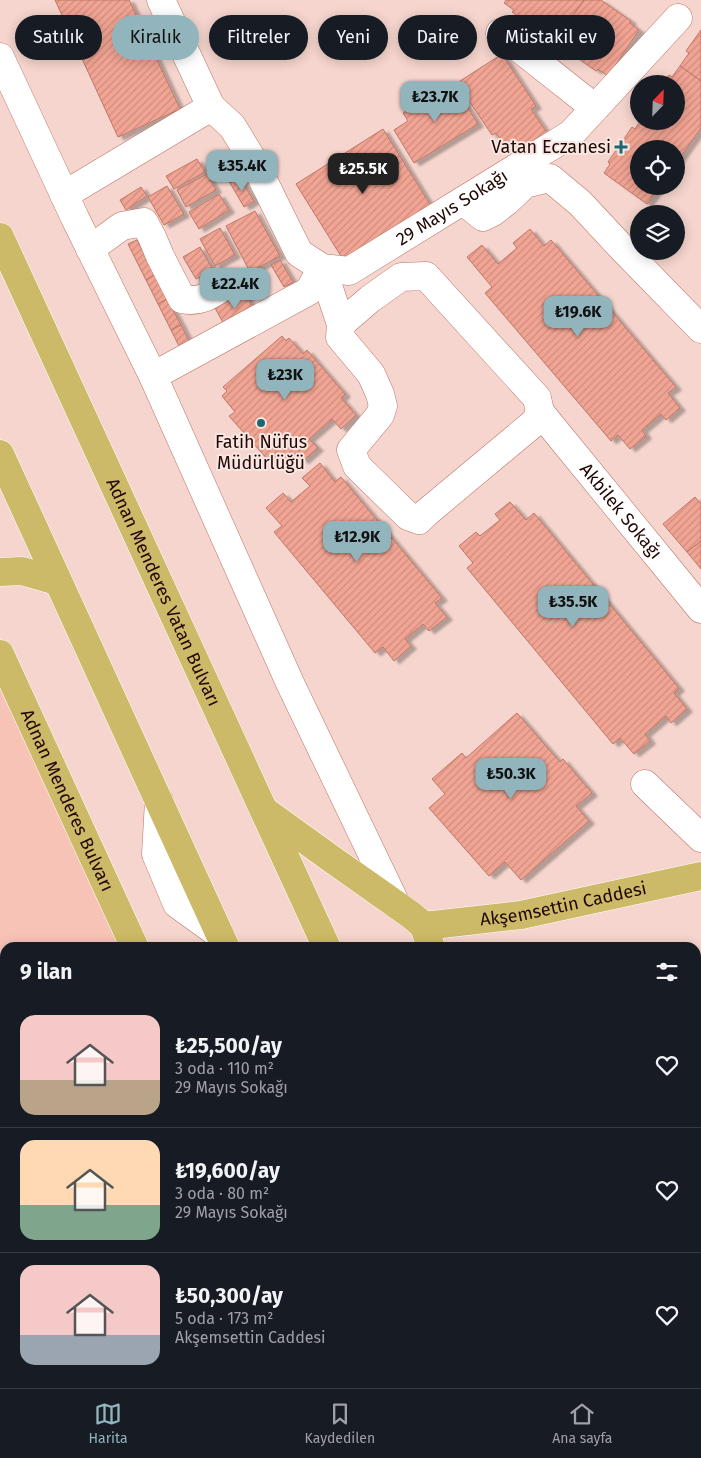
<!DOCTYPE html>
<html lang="tr">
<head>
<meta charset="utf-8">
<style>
	body { margin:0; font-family:"Fira Sans",sans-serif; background:#242831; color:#f1f3f6; height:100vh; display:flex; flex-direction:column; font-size:19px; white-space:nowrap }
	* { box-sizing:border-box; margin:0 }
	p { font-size:16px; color:#9ea1a6 }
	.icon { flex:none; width:28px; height:28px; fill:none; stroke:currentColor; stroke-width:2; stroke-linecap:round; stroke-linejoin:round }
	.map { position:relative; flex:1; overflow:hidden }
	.side { position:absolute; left:0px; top:942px; width:701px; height:446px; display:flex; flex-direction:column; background:#171b24; border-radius:15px 15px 0 0; box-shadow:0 2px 12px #0003 }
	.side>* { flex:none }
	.guide { position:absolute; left:15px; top:15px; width:671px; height:45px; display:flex; gap:10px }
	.needle { width:32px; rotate:23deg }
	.fabs { position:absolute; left:630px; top:75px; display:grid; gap:10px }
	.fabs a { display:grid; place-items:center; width:55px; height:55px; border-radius:50%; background:#171b24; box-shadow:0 2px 12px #0003; font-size:25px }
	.price { position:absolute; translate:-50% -42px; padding:0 11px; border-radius:10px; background:#92b4bc; color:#111; font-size:16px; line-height:32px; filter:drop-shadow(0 1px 2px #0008) }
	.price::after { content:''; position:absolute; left:50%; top:30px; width:15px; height:11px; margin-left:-8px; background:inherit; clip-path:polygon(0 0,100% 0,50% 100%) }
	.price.selected { background:#222; color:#fff }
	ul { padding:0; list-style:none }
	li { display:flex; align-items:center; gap:15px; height:125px; padding:0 20px }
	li+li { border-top:1px solid #363941 }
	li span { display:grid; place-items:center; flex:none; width:140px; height:100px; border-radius:15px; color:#555 }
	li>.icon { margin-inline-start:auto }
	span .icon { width:60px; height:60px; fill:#fffc; stroke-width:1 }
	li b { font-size:21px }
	h2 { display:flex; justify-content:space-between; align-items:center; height:60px; padding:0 20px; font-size:21px }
	.chip { padding:0 18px; border-radius:22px; background:#171b24; box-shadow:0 2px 12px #0003; font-size:18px; line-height:45px }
	.chip.selected { background:#92b4bc; color:#111 }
	.menu { display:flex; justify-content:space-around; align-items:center; height:70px; border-top:1px solid #363941; background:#171b24; font-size:14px; color:#9ea1a6 }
	.menu a { display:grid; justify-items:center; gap:2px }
	.menu .selected { color:#92b4bc }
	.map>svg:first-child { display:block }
	.built { fill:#f8c3b7 }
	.building { fill:url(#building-hatch); stroke:#bf7666; filter:url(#shadow) }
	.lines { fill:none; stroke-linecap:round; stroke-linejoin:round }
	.minor-casing { stroke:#bd7465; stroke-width:29 }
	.major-casing { stroke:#fff; stroke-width:29 }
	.minor { stroke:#fff; stroke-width:28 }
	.major { stroke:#ccba69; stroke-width:28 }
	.poi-dot { fill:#1e6674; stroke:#f7e6e2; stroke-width:2 }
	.labels { text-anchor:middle; stroke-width:4; stroke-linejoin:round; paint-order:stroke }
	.poi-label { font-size:18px; fill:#210703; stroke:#f7e6e2; text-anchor:end }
	.street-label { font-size:18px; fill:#210703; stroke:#f7e6e2 }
</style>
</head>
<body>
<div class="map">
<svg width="701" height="1388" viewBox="0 0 701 1388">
	<defs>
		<pattern id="building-hatch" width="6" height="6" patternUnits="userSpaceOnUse" patternTransform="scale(1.25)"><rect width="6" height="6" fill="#f1a493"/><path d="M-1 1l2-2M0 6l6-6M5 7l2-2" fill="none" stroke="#ce8c7d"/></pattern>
		<filter id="shadow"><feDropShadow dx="5.5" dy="3" stdDeviation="1" flood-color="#0004"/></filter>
	</defs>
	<rect width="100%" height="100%" fill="#f5d5cd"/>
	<!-- built -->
	<path class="built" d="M0,683L122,947L5,948V1384H322L324,1388H0Z"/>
	<!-- building -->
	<g class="building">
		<path d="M55,0H129L180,109L118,137Z"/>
		<path d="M506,0H584L556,40L545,32L544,35L512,12L514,10L504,3Z"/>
		<path d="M584,0H601L631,21L630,23L639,30L608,76L598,69L596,71L562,47L564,45L556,40Z"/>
		<path d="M701,30V81L680,66L689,53L686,51Z"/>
		<path d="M502,54L536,106L531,109L547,133L512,156L496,133L492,135L457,83Z"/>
		<path d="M680,66L701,81V128L676,163V149H639V186H660L647,204L604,173L610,164L608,162L632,127L635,129L640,121H676V84H663L669,75L672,77Z"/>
		<path d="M453,83L478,124L414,163L394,130L408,121L403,113Z"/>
		<path d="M383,129L431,206L344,261L296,184Z"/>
		<path d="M228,157L240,178L230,183L218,162Z"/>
		<path d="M197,159L205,172L174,189L166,176Z"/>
		<path d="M207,174L216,190L186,207L177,190Z"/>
		<path d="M240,178L254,201L244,207L230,183Z"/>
		<path d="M167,186L184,214L164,225L148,197Z"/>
		<path d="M141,187L147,196L126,210L120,200Z"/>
		<path d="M219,194L229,210L199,229L189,212Z"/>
		<path d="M255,211L280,256L250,272L226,226Z"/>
		<path d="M220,228L235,255L215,266L200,239Z"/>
		<path d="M530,229L544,246L551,240L676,387L668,393L680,408L666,420L661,414L642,430L646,436L630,449L618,435L611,441L485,293L492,287L467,257L482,245L498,264L517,248L513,243Z"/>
		<path d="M137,240L155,275L146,280L128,244Z"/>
		<path d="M200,247L213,270L196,279L183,257Z"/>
		<path d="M280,260L293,282L284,287L271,265Z"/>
		<path d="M155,275L167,299L158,304L146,280Z"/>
		<path d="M245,292L255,312L226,328L215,308Z"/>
		<path d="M167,299L181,325L171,330L158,304Z"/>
		<path d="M181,325L193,349L183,354L171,330Z"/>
		<path d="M282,336L286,341L289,338L303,354L307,350L345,394L341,398L356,415L341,429L332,419L309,439L318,448L303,461L296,453L282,464L274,455L268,460L229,416L235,412L222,396L227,391L223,387Z"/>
		<path d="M320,463L335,482L341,477L442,598L435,603L447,617L429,631L423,624L405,639L411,646L394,661L383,647L375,653L274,532L282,526L266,508L283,493L291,502L310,486L302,478Z"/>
		<path d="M695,497L701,504V541L687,552L663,524Z"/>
		<path d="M510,502L526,520L534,513L679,688L674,693L687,709L671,723L666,716L645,734L650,741L634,754L620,738L613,744L467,568L473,563L459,546L476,532L480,536L500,520L495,514Z"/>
		<path d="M701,541V569L687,552Z"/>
		<path d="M517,713L560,762L563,759L592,793L576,806L589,821L521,880L505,862L489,876L429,808L445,794L432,779L462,753L466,758Z"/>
		<path d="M701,970V1373L696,1363V972Z"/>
	</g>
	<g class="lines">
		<!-- minor casing -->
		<g class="minor-casing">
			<g id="minor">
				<path d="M161,0L211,107"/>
				<path d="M500,33L595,108"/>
				<path d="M0,57L75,218L153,376L290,683L396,904"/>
				<path id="s1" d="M64,195L211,107L232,126L254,162L299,253L322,268L349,271L571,134L678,18"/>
				<path d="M463,201L483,217L493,212L507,201L525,184L550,178L580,203L622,248L701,329"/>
				<path d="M90,249L122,226L144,222L152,237L160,256L182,299C199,303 209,296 223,287"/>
				<path d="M322,268L341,324"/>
				<path d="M426,276L537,398L540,412L535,422L426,513L419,520L408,516L357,466L351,450L380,415L383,406L380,394L371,374L340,337L341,324L370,299L401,277Z"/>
				<path d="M153,376L309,291L322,268"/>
				<path id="s2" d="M540,412L701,609"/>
				<path d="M645,784L701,838"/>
				<path d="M159,801L156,854L177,904L220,935"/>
				<path d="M622,1384L624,1388"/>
			</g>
		</g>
		<!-- major casing -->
		<g class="major-casing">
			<g id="major">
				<path id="s3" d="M0,237L327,948"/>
				<path d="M0,454L226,948"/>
				<path d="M0,572L22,571L57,581"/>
				<path id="s4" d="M0,654L135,948"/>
				<path d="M265,811L333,860L411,915L424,926L431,948"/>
				<path id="s5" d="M424,926L521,915L701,876"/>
				<path d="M336,1384L338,1388"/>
				<path d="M526,1384L528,1388"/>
				<path d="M417,1388L426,1384"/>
			</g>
		</g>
		<!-- minor -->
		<use href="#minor" class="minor"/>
		<!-- major -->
		<use href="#major" class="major"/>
	</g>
	<!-- markers -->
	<g class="poi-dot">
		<path d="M618.5 139.5h5v5h5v5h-5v5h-5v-5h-5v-5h5z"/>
		<circle cx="261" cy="423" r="5"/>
	</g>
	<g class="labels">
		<!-- poi labels -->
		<g class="poi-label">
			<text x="611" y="153">Vatan Eczanesi</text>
			<text x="261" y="448" text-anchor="middle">Fatih Nüfus<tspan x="261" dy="21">Müdürlüğü</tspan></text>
		</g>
		<!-- street labels -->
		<g class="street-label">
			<text dy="6" stroke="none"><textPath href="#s1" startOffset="519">29 Mayıs Sokağı</textPath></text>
			<text dy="6" stroke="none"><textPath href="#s2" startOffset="128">Akbilek Sokağı</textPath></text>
			<text dy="6" stroke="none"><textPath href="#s3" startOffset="391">Adnan Menderes Vatan Bulvarı</textPath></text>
			<text dy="6" stroke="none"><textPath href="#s4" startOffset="161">Adnan Menderes Bulvarı</textPath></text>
			<text dy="6" stroke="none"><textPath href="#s5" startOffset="141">Akşemsettin Caddesi</textPath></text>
		</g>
	</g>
</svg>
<div class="fabs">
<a><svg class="needle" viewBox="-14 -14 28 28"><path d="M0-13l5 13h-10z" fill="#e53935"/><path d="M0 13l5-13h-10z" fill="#9ea1a6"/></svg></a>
<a><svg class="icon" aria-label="locate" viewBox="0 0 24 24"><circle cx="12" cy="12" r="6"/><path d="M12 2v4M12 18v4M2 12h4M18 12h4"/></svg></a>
<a><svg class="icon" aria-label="layers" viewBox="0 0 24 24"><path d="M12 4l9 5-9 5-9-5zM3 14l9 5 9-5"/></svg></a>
</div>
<b class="price" style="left:435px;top:123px">₺23.7K</b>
<b class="price" style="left:242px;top:192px">₺35.4K</b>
<b class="price selected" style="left:363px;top:195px">₺25.5K</b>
<b class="price" style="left:235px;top:310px">₺22.4K</b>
<b class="price" style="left:578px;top:338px">₺19.6K</b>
<b class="price" style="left:285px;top:401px">₺23K</b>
<b class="price" style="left:357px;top:563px">₺12.9K</b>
<b class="price" style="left:573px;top:628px">₺35.5K</b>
<b class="price" style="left:511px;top:800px">₺50.3K</b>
<div class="guide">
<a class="chip">Satılık</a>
<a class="chip selected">Kiralık</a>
<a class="chip">Filtreler</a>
<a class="chip">Yeni</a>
<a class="chip">Daire</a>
<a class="chip">Müstakil ev</a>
</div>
<section class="side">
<h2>9 ilan<svg class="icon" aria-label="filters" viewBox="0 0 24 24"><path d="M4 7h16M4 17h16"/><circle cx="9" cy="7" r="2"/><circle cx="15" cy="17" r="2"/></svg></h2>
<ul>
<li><span style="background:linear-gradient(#f6c9c9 65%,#b9a48a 0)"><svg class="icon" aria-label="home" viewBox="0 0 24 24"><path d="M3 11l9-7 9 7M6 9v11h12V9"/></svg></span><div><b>₺25,500/ay</b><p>3 oda · 110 m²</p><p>29 Mayıs Sokağı</p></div><svg class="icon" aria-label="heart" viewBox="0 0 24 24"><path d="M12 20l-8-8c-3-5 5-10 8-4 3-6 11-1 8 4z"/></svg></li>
<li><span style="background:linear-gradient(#ffd9b3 65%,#7fa58c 0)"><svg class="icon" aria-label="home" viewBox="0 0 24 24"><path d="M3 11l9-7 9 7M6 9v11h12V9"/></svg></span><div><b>₺19,600/ay</b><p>3 oda · 80 m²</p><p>29 Mayıs Sokağı</p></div><svg class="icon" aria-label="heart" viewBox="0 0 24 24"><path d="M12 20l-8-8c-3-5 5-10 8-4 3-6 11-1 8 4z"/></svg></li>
<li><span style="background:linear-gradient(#f6c9c9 70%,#9aa5b1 0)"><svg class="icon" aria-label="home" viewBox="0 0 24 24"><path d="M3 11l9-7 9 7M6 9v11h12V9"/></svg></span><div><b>₺50,300/ay</b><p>5 oda · 173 m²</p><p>Akşemsettin Caddesi</p></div><svg class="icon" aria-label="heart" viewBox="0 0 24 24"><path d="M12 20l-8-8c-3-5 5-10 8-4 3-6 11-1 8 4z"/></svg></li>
</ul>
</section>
</div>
<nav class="menu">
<a class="selected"><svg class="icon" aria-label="map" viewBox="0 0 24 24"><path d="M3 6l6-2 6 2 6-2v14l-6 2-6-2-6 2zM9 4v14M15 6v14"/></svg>Harita</a>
<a><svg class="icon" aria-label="saved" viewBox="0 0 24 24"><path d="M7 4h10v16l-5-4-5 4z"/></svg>Kaydedilen</a>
<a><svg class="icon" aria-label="home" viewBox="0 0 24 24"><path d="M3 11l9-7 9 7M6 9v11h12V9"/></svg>Ana sayfa</a>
</nav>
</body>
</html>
